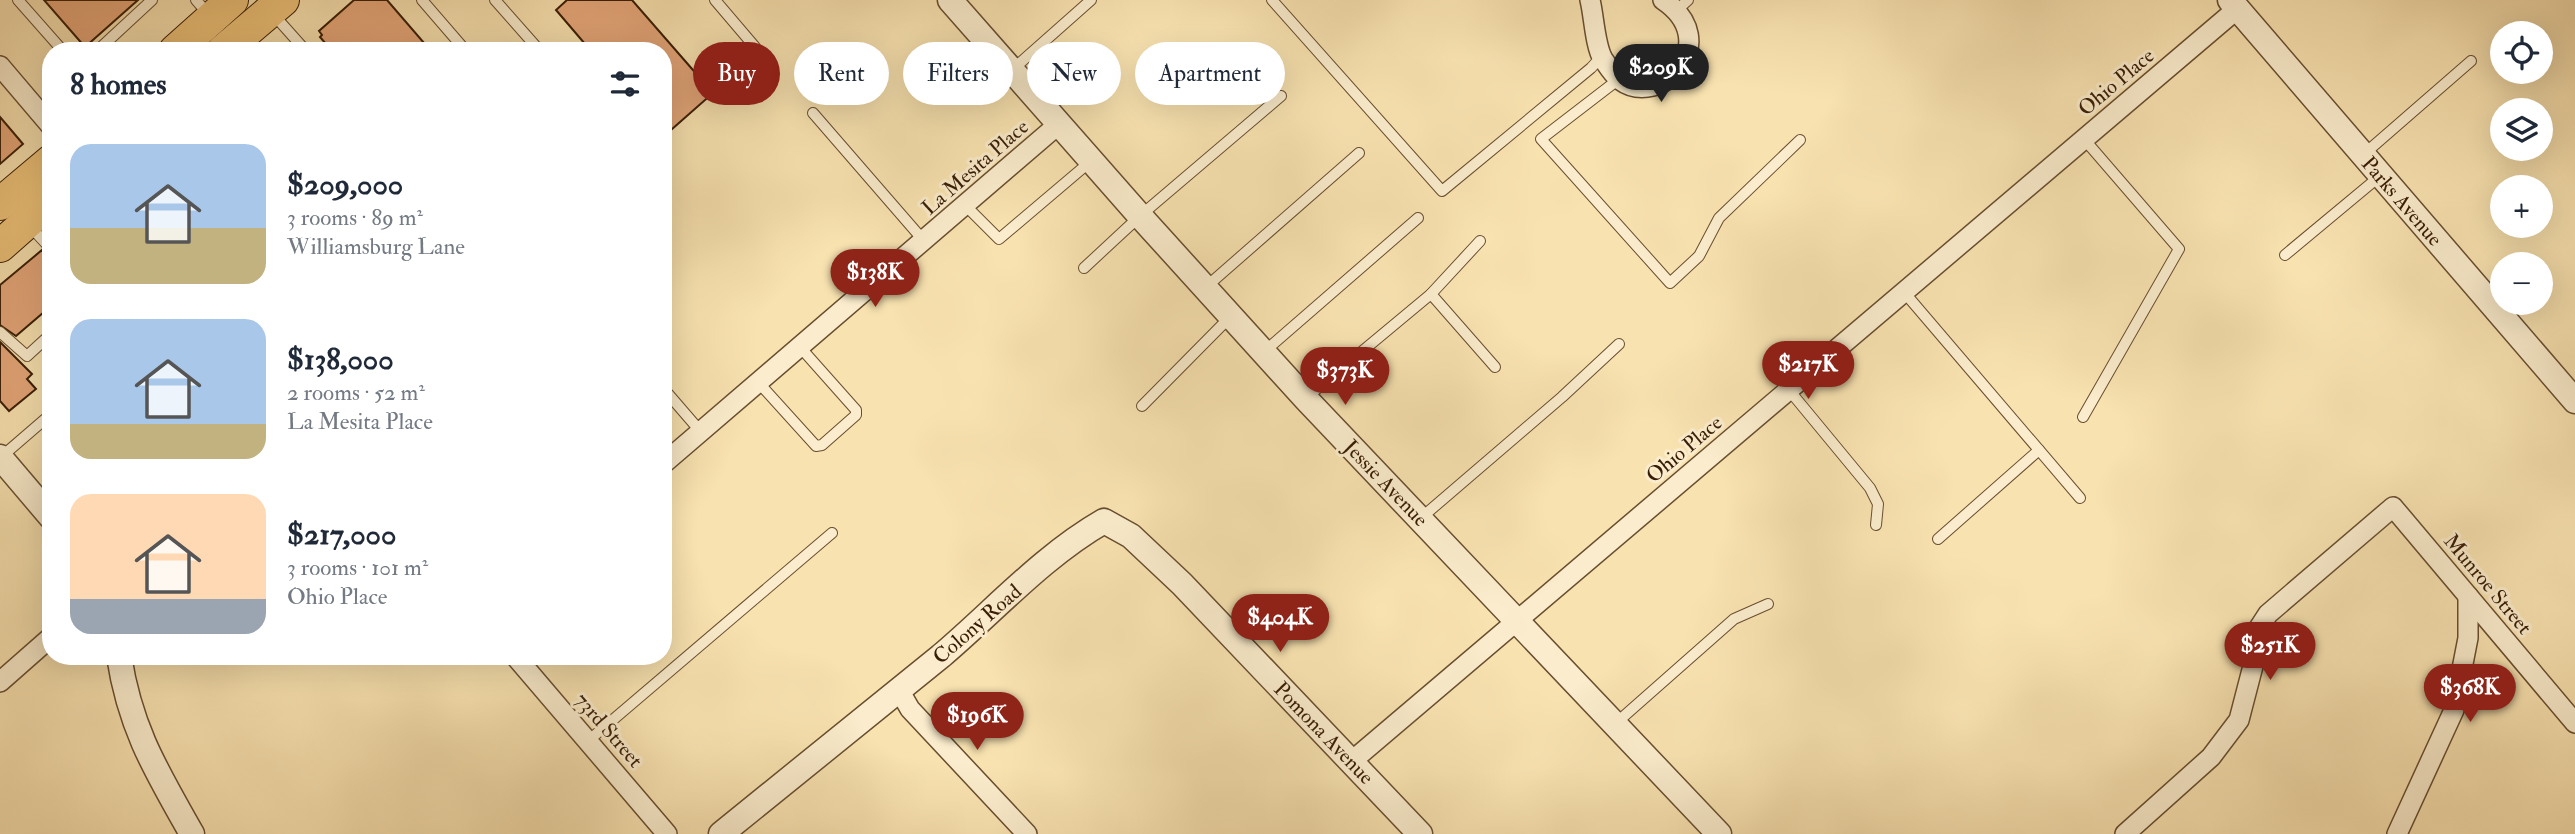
<!DOCTYPE html>
<html lang="en">
<head>
<meta charset="utf-8">
<style>
	body { margin:0; font-family:"IM FELL Double Pica",serif; background:#f2f2f3; color:#1f2937; height:100vh; display:flex; flex-direction:column; font-size:26px; white-space:nowrap }
	* { box-sizing:border-box; margin:0 }
	p { font-size:23px; color:#747a83 }
	.icon { flex:none; width:38px; height:38px; fill:none; stroke:currentColor; stroke-width:2; stroke-linecap:round; stroke-linejoin:round }
	.map { position:relative; flex:1; overflow:hidden }
	.panel { position:absolute; left:42px; top:42px; width:630px; height:623px; display:flex; flex-direction:column; background:#fff; border-radius:28px; box-shadow:0 7px 28px #0002 }
	.panel>* { flex:none }
	.banner { position:absolute; left:693px; top:42px; width:665px; height:63px; display:flex; gap:14px }
	.fabs { position:absolute; left:2490px; top:21px; display:grid; gap:14px }
	.fabs a { display:grid; place-items:center; width:63px; height:63px; border-radius:50%; background:#fff; box-shadow:0 7px 28px #0002; font-size:35px }
	.price { position:absolute; translate:-50% -60px; padding:0 16px; border-radius:24px; background:#8f2418; color:#fff; font-size:23px; line-height:46px; filter:drop-shadow(0 2px 4px #0008) }
	.price::after { content:''; position:absolute; left:50%; top:42px; width:21px; height:16px; margin-left:-10px; background:inherit; clip-path:polygon(0 0,100% 0,50% 100%) }
	.price.on { background:#222; color:#fff }
	ul { padding:0; list-style:none }
	li { display:flex; align-items:center; gap:21px; height:175px; padding:0 28px }
	li span { display:grid; place-items:center; flex:none; width:196px; height:140px; border-radius:21px; color:#555 }
	li>.icon { margin-inline-start:auto }
	span .icon { width:84px; height:84px; fill:#fffc; stroke-width:1 }
	li b { font-size:30px }
	h2 { display:flex; justify-content:space-between; align-items:center; height:84px; padding:0 28px; font-size:30px }
	.tag { padding:0 24px; border-radius:32px; background:#fff; box-shadow:0 7px 28px #0002; font-size:24px; line-height:63px }
	.tag.on { background:#8f2418; color:#fff }
	.map>svg:first-child { display:block }
	.building { fill:#e4a679; stroke:#381d06; stroke-width:2 }
	.lines { fill:none; stroke-linecap:round; stroke-linejoin:round }
	.service-casing { stroke:#684e30; stroke-width:12 }
	.minor-casing { stroke:#684e30; stroke-width:22 }
	.tertiary-casing { stroke:#684e30; stroke-width:27 }
	.primary-casing { stroke:#381d06; stroke-width:34 }
	.service { stroke:#faeccc; stroke-width:10 }
	.minor { stroke:#faeccc; stroke-width:19 }
	.tertiary { stroke:#faeccc; stroke-width:24 }
	.primary { stroke:#ecc178; stroke-width:32 }
	.labels { text-anchor:middle; stroke-width:6; stroke-linejoin:round; paint-order:stroke }
	.street-label { font-size:21px; fill:#381d06; stroke:#faeccc }
</style>
</head>
<body>
<div class="map">
<svg width="2575" height="834" viewBox="0 0 2575 834">
	<rect width="100%" height="100%" fill="#f8e2b0"/>
	<filter id="stains"><feTurbulence type="fractalNoise" baseFrequency=".00286" numOctaves="4"/><feColorMatrix values="0 0 0 0 .2 0 0 0 0 .09 0 0 0 0 .02 0 0 0 .5 -.17"/></filter>
	<radialGradient id="worn" r=".72"><stop offset=".6" stop-color="#630" stop-opacity="0"/><stop offset="1" stop-color="#630" stop-opacity=".3"/></radialGradient>
	<!-- building -->
	<g class="building">
		<path d="M44,0H138L85,47Z"/>
		<path d="M354,0H387L431,51H332L320,37L322,35L319,31Z"/>
		<path d="M567,0H632L713,93L663,137V51H633L627,44L619,51H591L556,10Z"/>
		<path d="M0,117L23,144L0,164Z"/>
		<path d="M42,250L51,260V306L16,336L0,325V285Z"/>
		<path d="M0,342L32,374L27,379L36,389L9,411L0,401Z"/>
	</g>
	<g class="lines">
		<!-- service casing -->
		<g class="service-casing">
			<g id="service">
				<path d="M18,0L63,51"/>
				<path d="M196,0L209,15"/>
				<path d="M422,0L466,51"/>
				<path d="M495,0L540,51"/>
				<path d="M715,0L755,47"/>
				<path d="M1272,0L1442,191L1591,68L1602,56"/>
				<path d="M1677,10L1688,0"/>
				<path d="M273,14L306,51"/>
				<path d="M97,51L152,0"/>
				<path d="M1012,70L1091,0"/>
				<path d="M1619,79L1541,139L1670,283L1699,256L1719,218L1800,140"/>
				<path d="M813,113L924,241"/>
				<path d="M2363,155L2471,61"/>
				<path d="M965,205L999,239L1091,161"/>
				<path d="M29,225L51,249"/>
				<path d="M2285,255L2380,176"/>
				<path d="M1084,268L1140,216L1281,96"/>
				<path d="M1206,287L1359,153"/>
				<path d="M1904,292L2080,498"/>
				<path d="M1431,294L1480,241"/>
				<path d="M0,332L27,356L51,334"/>
				<path d="M1265,351L1418,218"/>
				<path d="M758,382L816,446L822,445L856,415V410L800,347"/>
				<path d="M663,388L701,432"/>
				<path d="M1789,390L1870,488L1878,504L1876,525"/>
				<path d="M1306,398L1431,294L1495,367"/>
				<path d="M1142,406L1231,316"/>
				<path d="M2083,417L2179,249L2084,139"/>
				<path d="M0,458L51,414"/>
				<path d="M1421,518L1562,397L1619,344"/>
				<path d="M1938,539L2039,450"/>
				<path d="M1615,724L1734,619L1768,604"/>
				<path d="M588,741L832,533"/>
			</g>
		</g>
		<!-- minor casing -->
		<g class="minor-casing">
			<g id="minor">
				<path d="M1590,0C1594,16 1595,46 1603,59C1607,65 1614,76 1620,80C1661,110 1725,42 1663,0"/>
				<path d="M0,66L51,126"/>
				<path d="M663,464L1060,123"/>
				<path d="M515,656L667,834"/>
				<path d="M0,682L51,637"/>
				<path d="M899,690L910,709L1027,834"/>
				<path d="M1352,761L2237,9"/>
				<path d="M2125,834L2211,757L2239,720L2253,666L2257,631L2268,614L2393,507L2575,723"/>
				<path d="M2397,834L2454,710L2468,638V596"/>
			</g>
		</g>
		<!-- tertiary casing -->
		<g class="tertiary-casing">
			<g id="tertiary">
				<path d="M950,0L1140,216L1305,398L1719,834"/>
				<path d="M2230,0L2575,401"/>
				<path d="M0,457L51,517"/>
				<path d="M119,656C130,729 157,772 192,834"/>
				<path d="M721,834L941,656C994,611 1043,556 1104,521L1131,536L1182,584L1420,834"/>
			</g>
		</g>
		<!-- primary casing -->
		<g class="primary-casing">
			<g id="primary">
				<path d="M175,51L232,0"/>
				<path d="M223,51L283,0"/>
				<path d="M0,204L51,161"/>
				<path d="M0,246L51,201"/>
			</g>
		</g>
		<!-- service -->
		<use href="#service" class="service"/>
		<!-- minor -->
		<use href="#minor" class="minor"/>
		<!-- tertiary -->
		<use href="#tertiary" class="tertiary"/>
		<!-- primary -->
		<use href="#primary" class="primary"/>
	</g>
	<g class="labels">
		<!-- street labels -->
		<g class="street-label">
			<text transform="translate(2116 82) rotate(-40)" y="7">Ohio Place</text>
			<text transform="translate(975 167) rotate(-41)" y="7">La Mesita Place</text>
			<text transform="translate(2402 201) rotate(49)" y="7">Parks Avenue</text>
			<text transform="translate(1684 449) rotate(-40)" y="7">Ohio Place</text>
			<text transform="translate(1386 483) rotate(46)" y="7">Jessie Avenue</text>
			<text transform="translate(2488 584) rotate(50)" y="7">Munroe Street</text>
			<text transform="translate(977 624) rotate(-41)" y="7">Colony Road</text>
			<text transform="translate(609 730) rotate(49)" y="7">73rd Street</text>
			<text transform="translate(1324 733) rotate(46)" y="7">Pomona Avenue</text>
		</g>
	</g>
	<rect width="100%" height="100%" filter="url(#stains)"/>
	<rect width="100%" height="100%" fill="url(#worn)"/>
</svg>
<div class="fabs">
<a><svg class="icon" aria-label="locate" viewBox="0 0 24 24"><circle cx="12" cy="12" r="6"/><path d="M12 2v4M12 18v4M2 12h4M18 12h4"/></svg></a>
<a><svg class="icon" aria-label="layers" viewBox="0 0 24 24"><path d="M12 4l9 5-9 5-9-5zM3 14l9 5 9-5"/></svg></a>
<a>+</a>
<a>−</a>
</div>
<b class="price on" style="left:1661px;top:104px">$209K</b>
<b class="price" style="left:875px;top:309px">$138K</b>
<b class="price" style="left:1808px;top:401px">$217K</b>
<b class="price" style="left:1345px;top:407px">$373K</b>
<b class="price" style="left:1280px;top:654px">$404K</b>
<b class="price" style="left:2270px;top:682px">$251K</b>
<b class="price" style="left:2470px;top:724px">$368K</b>
<b class="price" style="left:977px;top:752px">$196K</b>
<div class="banner">
<a class="tag on">Buy</a>
<a class="tag">Rent</a>
<a class="tag">Filters</a>
<a class="tag">New</a>
<a class="tag">Apartment</a>
</div>
<section class="panel">
<h2>8 homes<svg class="icon" aria-label="filters" viewBox="0 0 24 24"><path d="M4 7h16M4 17h16"/><circle cx="9" cy="7" r="2"/><circle cx="15" cy="17" r="2"/></svg></h2>
<ul>
<li><span style="background:linear-gradient(#a9c7e8 60%,#c2b280 0)"><svg class="icon" aria-label="home" viewBox="0 0 24 24"><path d="M3 11l9-7 9 7M6 9v11h12V9"/></svg></span><div><b>$209,000</b><p>3 rooms · 89 m²</p><p>Williamsburg Lane</p></div></li>
<li><span style="background:linear-gradient(#a9c7e8 75%,#c2b280 0)"><svg class="icon" aria-label="home" viewBox="0 0 24 24"><path d="M3 11l9-7 9 7M6 9v11h12V9"/></svg></span><div><b>$138,000</b><p>2 rooms · 52 m²</p><p>La Mesita Place</p></div></li>
<li><span style="background:linear-gradient(#ffd9b3 75%,#9aa5b1 0)"><svg class="icon" aria-label="home" viewBox="0 0 24 24"><path d="M3 11l9-7 9 7M6 9v11h12V9"/></svg></span><div><b>$217,000</b><p>3 rooms · 101 m²</p><p>Ohio Place</p></div></li>
</ul>
</section>
</div>
</body>
</html>
